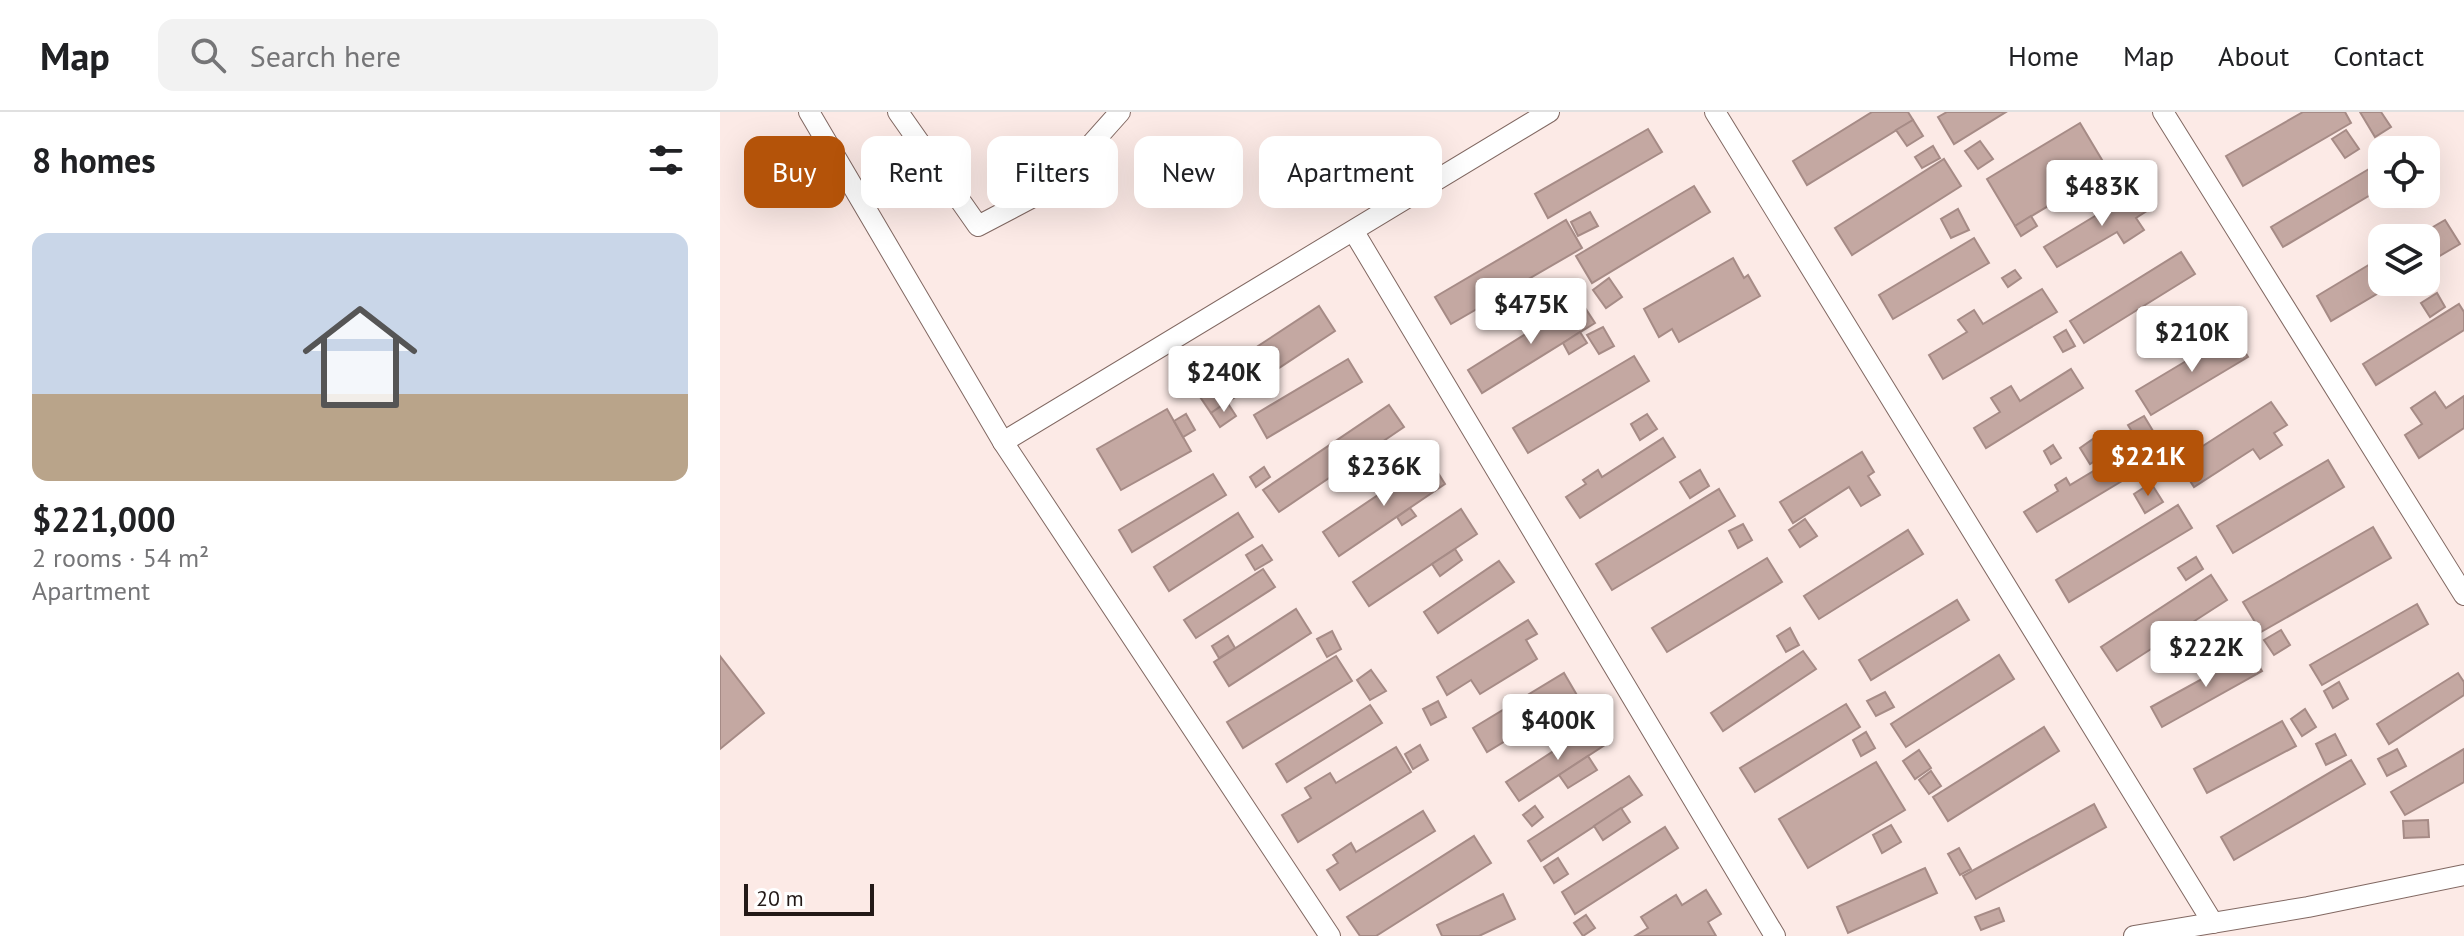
<!DOCTYPE html>
<html lang="en">
<head>
<meta charset="utf-8">
<style>
	body { margin:0; font-family:"PT Sans",sans-serif; background:#f2f2f2; color:#202124; height:100vh; display:flex; flex-direction:column; font-size:30px; white-space:nowrap }
	* { box-sizing:border-box; margin:0 }
	p { font-size:26px; color:#757577 }
	.icon { flex:none; width:44px; height:44px; fill:none; stroke:currentColor; stroke-width:2; stroke-linecap:round; stroke-linejoin:round }
	.map { position:relative; flex:1; overflow:hidden }
	.details { display:flex; flex-direction:column; background:#fff; width:720px }
	.details>* { flex:none }
	.guide { position:absolute; left:24px; top:24px; width:760px; height:72px; display:flex; gap:16px }
	.tools { position:absolute; left:1648px; top:24px; display:grid; gap:16px }
	.tools a { display:grid; place-items:center; width:72px; height:72px; border-radius:16px; background:#fff; box-shadow:0 8px 32px #0002; font-size:40px }
	.scale { position:absolute; left:24px; bottom:20px; width:130px; box-sizing:border-box; padding-left:8px; border:4px solid #231917; border-top:0; font-size:22px; line-height:28px; white-space:nowrap; color:#231917; -webkit-text-stroke:6px #fff; paint-order:stroke }
	.price { position:absolute; translate:-50% -68px; padding:0 18px; border-radius:8px; background:#fff; color:#222; font-size:26px; line-height:52px; filter:drop-shadow(0 2px 4px #0008) }
	.price::after { content:''; position:absolute; left:50%; top:48px; width:24px; height:18px; margin-left:-12px; background:inherit; clip-path:polygon(0 0,100% 0,50% 100%) }
	.price.selected { background:#b45309; color:#fff }
	ul { padding:0; list-style:none }
	li { display:grid; align-content:center; gap:16px; height:424px; padding:0 32px }
	li span { display:grid; place-items:center; height:248px; border-radius:16px; color:#555 }
	li>.icon { margin-inline-start:auto }
	span .icon { width:144px; height:144px; fill:#fffc; stroke-width:1 }
	li b { font-size:34px }
	h2 { display:flex; justify-content:space-between; align-items:center; height:96px; padding:0 32px; font-size:34px }
	.chip { padding:0 28px; border-radius:16px; background:#fff; box-shadow:0 8px 32px #0002; font-size:28px; line-height:72px }
	.chip.selected { background:#b45309; color:#fff }
	header { display:flex; align-items:center; gap:48px; box-sizing:border-box; height:112px; padding:0 40px; background:#fff; border-bottom:2px solid #e0e0e0 }
	header strong { font-size:38px }
	nav { display:flex; gap:44px; margin-inline-start:auto; font-size:28px }
	.search { width:560px; height:72px; background:#f2f2f2; display:flex; align-items:center; gap:20px; box-sizing:border-box; padding:0 28px; border-radius:16px; color:#757577; font-size:30px }
	main { display:flex; flex:1; min-height:0 }
	.map>svg:first-child { display:block }
	.building { fill:#c4a8a2; stroke:#a68b86; stroke-width:2 }
	.lines { fill:none; stroke-linecap:round; stroke-linejoin:round }
	.service-casing { stroke:#816862; stroke-width:22 }
	.service { stroke:#fff; stroke-width:20 }
</style>
</head>
<body>
<header>
<strong>Map</strong>
<div class="search"><svg class="icon" aria-label="search" viewBox="0 0 24 24"><circle cx="10" cy="10" r="6"/><path d="M15 15l6 6"/></svg>Search here</div>
<nav><a>Home</a><a>Map</a><a>About</a><a>Contact</a></nav>
</header>
<main>
<section class="details">
<h2>8 homes<svg class="icon" aria-label="filters" viewBox="0 0 24 24"><path d="M4 7h16M4 17h16"/><circle cx="9" cy="7" r="2"/><circle cx="15" cy="17" r="2"/></svg></h2>
<ul>
<li><span style="background:linear-gradient(#c9d6e8 65%,#b9a48a 0)"><svg class="icon" aria-label="home" viewBox="0 0 24 24"><path d="M3 11l9-7 9 7M6 9v11h12V9"/></svg></span><div><b>$221,000</b><p>2 rooms · 54 m²</p><p>Apartment</p></div></li>
</ul>
</section>
<div class="map">
<svg width="1744" height="824" viewBox="0 0 1744 824">
	<rect width="100%" height="100%" fill="#fceae6"/>
	<!-- building -->
	<g class="building">
		<path d="M1152,0H1188L1193,8L1087,73L1073,49Z"/>
		<path d="M1227,0H1286L1234,32L1218,5Z"/>
		<path d="M1583,0H1625L1631,11L1523,74L1506,44Z"/>
		<path d="M1640,0H1661L1671,15L1655,25Z"/>
		<path d="M1193,8L1203,24L1187,34L1176,18Z"/>
		<path d="M1360,11L1388,58L1295,114L1267,67Z"/>
		<path d="M928,17L942,40L828,106L815,82Z"/>
		<path d="M1626,18L1639,37L1625,46L1612,27Z"/>
		<path d="M1260,29L1273,47L1258,57L1245,39Z"/>
		<path d="M1213,34L1220,46L1202,56L1195,45Z"/>
		<path d="M1224,47L1241,74L1132,143L1115,116Z"/>
		<path d="M1654,54L1662,67V76L1563,135L1551,115Z"/>
		<path d="M974,74L990,100L872,171L856,144Z"/>
		<path d="M1421,76L1433,95L1416,106L1424,118L1404,131L1397,120L1337,155L1324,135Z"/>
		<path d="M1238,97L1249,118L1231,126L1221,107Z"/>
		<path d="M870,100L878,114L858,124L851,110Z"/>
		<path d="M1311,104L1317,114L1301,124L1295,114Z"/>
		<path d="M846,108L862,136L731,212L715,185Z"/>
		<path d="M1725,108L1740,132L1706,152V126H1694Z"/>
		<path d="M1254,126L1269,151L1173,207L1159,183Z"/>
		<path d="M1461,140L1475,162L1364,231L1350,209Z"/>
		<path d="M1662,145V170H1677L1611,209L1597,184Z"/>
		<path d="M1013,146L1024,166L1028,163L1040,184L959,230L952,217L939,225L924,197Z"/>
		<path d="M1295,158L1301,166L1288,175L1282,166Z"/>
		<path d="M889,166L902,185L886,196L873,178Z"/>
		<path d="M1322,177L1337,200L1223,267L1209,243L1247,220L1238,208L1254,198L1263,212Z"/>
		<path d="M1717,181L1725,195L1710,205L1701,191Z"/>
		<path d="M860,188L875,211L762,281L748,258Z"/>
		<path d="M1739,192L1744,200V218L1656,273L1643,252Z"/>
		<path d="M599,194L615,219L491,301L474,276Z"/>
		<path d="M883,215L894,234L879,242L867,223Z"/>
		<path d="M1346,218L1355,234L1343,240L1334,225Z"/>
		<path d="M860,220L867,231L849,242L843,231Z"/>
		<path d="M1513,221L1528,245L1431,303L1416,279Z"/>
		<path d="M914,244L929,269L808,341L793,316Z"/>
		<path d="M628,247L642,270L547,326L534,303Z"/>
		<path d="M1351,257L1363,276L1266,336L1254,316L1280,300L1271,286L1291,274L1300,289Z"/>
		<path d="M1715,280L1726,296L1744,284V316L1699,346L1685,323L1702,312L1691,296Z"/>
		<path d="M507,290L516,304L500,315L491,301Z"/>
		<path d="M1551,290L1567,313L1554,321L1562,333L1540,347L1533,337L1474,375L1458,350Z"/>
		<path d="M669,293L684,315L559,400L543,378Z"/>
		<path d="M447,297L471,339L401,378L377,337Z"/>
		<path d="M466,302L475,318L463,325L454,309Z"/>
		<path d="M927,302L937,317L920,328L911,312Z"/>
		<path d="M1424,304L1436,324L1420,333L1408,313Z"/>
		<path d="M943,326L955,345L860,406L846,385L866,372L863,368L878,358L882,365Z"/>
		<path d="M1373,327L1384,343L1370,352L1360,336Z"/>
		<path d="M1333,333L1341,346L1331,352L1324,339Z"/>
		<path d="M1142,340L1154,360L1148,364L1160,383L1141,394L1129,375L1073,411L1060,390Z"/>
		<path d="M1400,343L1412,363L1317,420L1304,400L1338,379L1335,373L1346,366L1350,373Z"/>
		<path d="M710,348L725,372L619,444L603,420Z"/>
		<path d="M1608,348L1624,375L1513,441L1497,414Z"/>
		<path d="M544,355L550,365L536,375L530,365Z"/>
		<path d="M980,358L989,374L970,386L960,370Z"/>
		<path d="M493,362L506,383L412,440L399,418Z"/>
		<path d="M1431,371L1443,390L1425,401L1414,382Z"/>
		<path d="M999,377L1015,404L892,478L876,452Z"/>
		<path d="M1458,393L1472,416L1349,490L1336,468Z"/>
		<path d="M690,396L696,404L682,413L677,405Z"/>
		<path d="M741,397L757,422L649,494L633,470Z"/>
		<path d="M518,401L533,425L449,479L434,455Z"/>
		<path d="M1085,407L1097,424L1080,435L1069,418Z"/>
		<path d="M1023,412L1032,428L1018,436L1009,419Z"/>
		<path d="M1653,415L1671,446L1541,520L1523,490Z"/>
		<path d="M1188,418L1203,442L1099,507L1084,484Z"/>
		<path d="M542,433L552,448L535,458L526,443Z"/>
		<path d="M735,437L742,448L720,464L712,452Z"/>
		<path d="M1476,445L1483,457L1466,468L1458,456Z"/>
		<path d="M1047,446L1062,470L947,540L932,516Z"/>
		<path d="M779,449L794,470L718,521L704,500Z"/>
		<path d="M543,457L555,475L476,526L464,508Z"/>
		<path d="M1491,463L1507,488L1397,559L1381,535Z"/>
		<path d="M1237,488L1249,508L1151,568L1139,548Z"/>
		<path d="M1697,492L1708,512L1602,573L1590,553Z"/>
		<path d="M576,497L591,521L509,574L494,550Z"/>
		<path d="M808,508L817,522L806,528L817,547L760,582L751,568L727,583L717,565Z"/>
		<path d="M1070,516L1079,533L1066,540L1057,524Z"/>
		<path d="M1561,518L1570,533L1554,543L1544,528Z"/>
		<path d="M612,519L621,537L607,545L597,527Z"/>
		<path d="M508,524L515,536L499,546L492,534Z"/>
		<path d="M1083,539L1096,557L1003,619L991,601Z"/>
		<path d="M1531,540L1542,559L1442,615L1431,595Z"/>
		<path d="M1279,543L1294,567L1186,635L1171,612Z"/>
		<path d="M0,544L44,601L0,637Z"/>
		<path d="M616,544L632,569L523,636L507,610Z"/>
		<path d="M651,558L666,579L650,588L637,568Z"/>
		<path d="M844,561L858,585L767,640L753,616Z"/>
		<path d="M1738,561L1744,570V583L1669,632L1657,612Z"/>
		<path d="M1619,570L1628,587L1613,596L1604,579Z"/>
		<path d="M1165,580L1174,595L1156,604L1147,589Z"/>
		<path d="M718,589L726,605L711,613L703,597Z"/>
		<path d="M1126,592L1140,615L1035,680L1020,656Z"/>
		<path d="M650,593L662,611L567,670L556,652Z"/>
		<path d="M1585,597L1596,615L1582,624L1571,607Z"/>
		<path d="M827,603L833,613L802,631L797,622Z"/>
		<path d="M1562,609L1576,634L1487,681L1474,657Z"/>
		<path d="M878,610L891,629L799,689L786,670Z"/>
		<path d="M1324,615L1339,639L1228,709L1213,685Z"/>
		<path d="M1146,620L1155,636L1141,644L1133,628Z"/>
		<path d="M1615,622L1626,643L1606,653L1596,632Z"/>
		<path d="M700,633L708,648L693,657L685,642Z"/>
		<path d="M676,635L691,660L578,730L562,703L591,686L585,676L610,661L616,671Z"/>
		<path d="M1677,637L1686,654L1667,664L1658,647Z"/>
		<path d="M1744,637V670L1685,703L1671,680Z"/>
		<path d="M1199,638L1211,656L1195,667L1183,649Z"/>
		<path d="M868,644L877,658L848,676L839,663Z"/>
		<path d="M1631,648L1645,672L1514,748L1501,725Z"/>
		<path d="M1156,650L1185,698L1088,756L1059,707Z"/>
		<path d="M1211,659L1221,674L1209,682L1199,668Z"/>
		<path d="M909,664L922,683L821,749L808,729Z"/>
		<path d="M1374,692L1386,715L1256,787L1243,764Z"/>
		<path d="M815,694L823,705L812,714L803,703Z"/>
		<path d="M901,696L910,710L883,728L874,714Z"/>
		<path d="M703,699L715,719L620,778L607,758L618,751L613,743L631,731L636,740Z"/>
		<path d="M1708,708L1709,725L1684,726L1683,709Z"/>
		<path d="M1171,713L1181,730L1162,741L1153,723Z"/>
		<path d="M945,715L958,736L855,802L842,780Z"/>
		<path d="M754,724L771,751L656,824H640L627,805Z"/>
		<path d="M1239,736L1251,757L1240,763L1228,742Z"/>
		<path d="M838,746L848,762L834,771L824,755Z"/>
		<path d="M1205,756L1217,781L1128,821L1117,795Z"/>
		<path d="M986,778L1001,802L988,810L996,824H915L928,816L921,805L956,783L962,793Z"/>
		<path d="M783,782L795,807L759,824H722L717,813Z"/>
		<path d="M1279,796L1284,809L1261,818L1255,805Z"/>
		<path d="M866,803L875,816L863,824L854,811Z"/>
	</g>
	<g class="lines">
		<!-- service casing -->
		<g class="service-casing">
			<g id="service">
				<path d="M89,0L283,330L610,824"/>
				<path d="M178,0L258,114L334,74L400,0"/>
				<path d="M995,0L1493,811"/>
				<path d="M1443,0L1744,483"/>
				<path d="M634,120L1055,824"/>
				<path d="M283,330L829,0"/>
				<path d="M1414,824L1588,795L1744,763"/>
			</g>
		</g>
		<!-- service -->
		<use href="#service" class="service"/>
	</g>
</svg>
<div class="tools">
<a><svg class="icon" aria-label="locate" viewBox="0 0 24 24"><circle cx="12" cy="12" r="6"/><path d="M12 2v4M12 18v4M2 12h4M18 12h4"/></svg></a>
<a><svg class="icon" aria-label="layers" viewBox="0 0 24 24"><path d="M12 4l9 5-9 5-9-5zM3 14l9 5 9-5"/></svg></a>
</div>
<div class="scale">20 m</div>
<b class="price" style="left:1382px;top:116px">$483K</b>
<b class="price" style="left:811px;top:234px">$475K</b>
<b class="price" style="left:1472px;top:262px">$210K</b>
<b class="price" style="left:504px;top:302px">$240K</b>
<b class="price selected" style="left:1428px;top:386px">$221K</b>
<b class="price" style="left:664px;top:396px">$236K</b>
<b class="price" style="left:1486px;top:577px">$222K</b>
<b class="price" style="left:838px;top:650px">$400K</b>
<div class="guide">
<a class="chip selected">Buy</a>
<a class="chip">Rent</a>
<a class="chip">Filters</a>
<a class="chip">New</a>
<a class="chip">Apartment</a>
</div>
</div>
</main>
</body>
</html>
